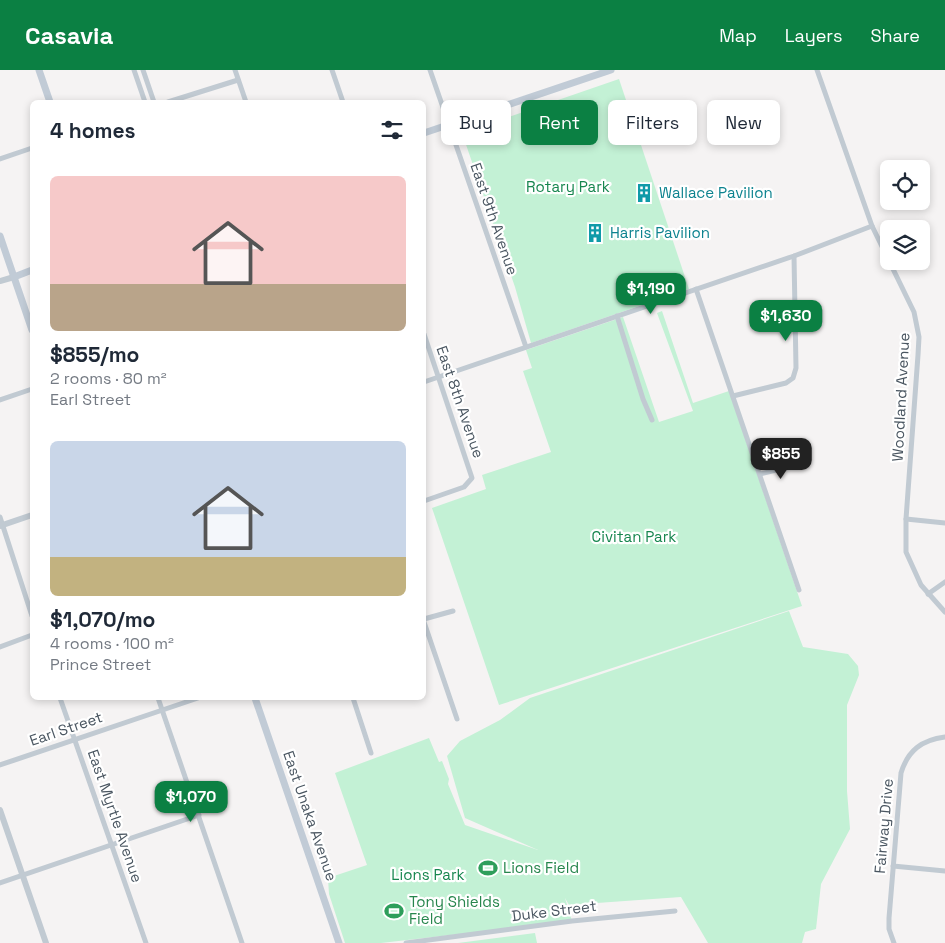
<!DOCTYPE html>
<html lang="en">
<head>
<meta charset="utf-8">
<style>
	body { margin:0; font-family:"Space Grotesk",sans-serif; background:#f2f2f3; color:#1f2937; height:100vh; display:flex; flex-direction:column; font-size:19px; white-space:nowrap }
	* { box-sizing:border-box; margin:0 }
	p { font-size:16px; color:#747a83 }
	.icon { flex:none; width:28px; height:28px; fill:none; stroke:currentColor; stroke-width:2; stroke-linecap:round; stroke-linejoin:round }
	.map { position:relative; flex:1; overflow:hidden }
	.side { position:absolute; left:30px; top:30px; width:396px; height:600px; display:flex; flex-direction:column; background:#fff; border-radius:8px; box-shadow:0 2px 8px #0003 }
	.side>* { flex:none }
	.guide { position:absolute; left:441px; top:30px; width:429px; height:45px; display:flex; gap:10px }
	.fabs { position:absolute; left:880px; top:90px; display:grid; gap:10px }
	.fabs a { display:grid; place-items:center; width:50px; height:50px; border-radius:8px; background:#fff; box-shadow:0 2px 8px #0003; font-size:25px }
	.price { position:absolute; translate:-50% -42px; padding:0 11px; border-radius:10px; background:#0b8043; color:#fff; font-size:16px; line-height:32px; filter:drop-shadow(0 1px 2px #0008) }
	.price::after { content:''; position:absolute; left:50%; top:30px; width:15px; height:11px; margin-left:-8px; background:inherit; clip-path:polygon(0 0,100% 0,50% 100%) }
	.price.active { background:#222; color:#fff }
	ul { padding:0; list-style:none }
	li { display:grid; align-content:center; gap:10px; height:265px; padding:0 20px }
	li span { display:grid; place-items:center; height:155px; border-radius:8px; color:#555 }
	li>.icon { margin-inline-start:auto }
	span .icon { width:90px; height:90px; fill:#fffc; stroke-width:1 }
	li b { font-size:21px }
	h2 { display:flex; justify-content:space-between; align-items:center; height:60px; padding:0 20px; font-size:21px }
	.pill { padding:0 18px; border-radius:8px; background:#fff; box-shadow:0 2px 8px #0003; font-size:18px; line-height:45px }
	.pill.active { background:#0b8043; color:#fff }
	header { display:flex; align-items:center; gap:30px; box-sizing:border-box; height:70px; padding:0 25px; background:#0b8043; color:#fff }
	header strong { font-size:24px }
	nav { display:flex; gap:28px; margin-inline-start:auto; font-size:18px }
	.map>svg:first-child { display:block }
	.green { fill:#c3f1d5 }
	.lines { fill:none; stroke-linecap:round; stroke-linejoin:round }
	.minor { stroke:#c1cad2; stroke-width:5 }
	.tertiary { stroke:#c1cad2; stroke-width:6 }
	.secondary { stroke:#c1cbd6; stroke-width:7 }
	.labels { text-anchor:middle; stroke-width:4.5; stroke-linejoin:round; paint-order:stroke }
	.park-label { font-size:15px; fill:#17864f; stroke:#fff }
	.culture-label { font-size:15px; fill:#0d838f; stroke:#fff; text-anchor:start }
	.street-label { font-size:15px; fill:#4a5661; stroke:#fff }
	.leisure-label { font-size:15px; fill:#27864d; stroke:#fff; text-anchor:start }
</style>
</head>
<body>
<header>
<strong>Casavia</strong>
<nav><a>Map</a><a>Layers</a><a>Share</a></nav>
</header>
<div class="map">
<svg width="945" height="873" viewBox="0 0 945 873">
	<rect width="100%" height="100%" fill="#f5f3f3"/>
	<!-- green -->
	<g class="green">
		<path d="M619,9L689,219L531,273L515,217L462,63Z"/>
		<path d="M662,241L693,333L729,321L802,536L499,635L432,438L486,419L482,405L551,382L523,301L532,298L526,280L623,247L659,352L693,341L657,243Z"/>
		<path d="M789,541L803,577L848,584L858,596L859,605L847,635V721L850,759L821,814L816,859L805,862L802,873H708L681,827L569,835L565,828L572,851L381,873H345L329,824L328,808L367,795L335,703L429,668L439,692L442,691L449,709L448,714L465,755L538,780L465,748L447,686L460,671L500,650L530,628Z"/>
		<path d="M535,863L537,873H458Z"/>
	</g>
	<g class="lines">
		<!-- minor -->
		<g class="minor">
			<path d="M134,0L145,32"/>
			<path d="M143,0L154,32"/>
			<path d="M235,0L246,32"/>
			<path d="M332,0L343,32"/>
			<path d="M430,0L526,277"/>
			<path d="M817,0L872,156L914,242L919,267L918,285L906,449V482L921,515L945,542"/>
			<path d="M168,32L238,10"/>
			<path d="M0,89L32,78"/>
			<path d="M696,219L799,520"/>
			<path d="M617,246L643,329L652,350"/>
			<path d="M424,264L472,408L464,417L424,431"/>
			<path d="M424,312L794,186L872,156"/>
			<path d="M733,326L786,313L793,308L796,298L794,186"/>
			<path d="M0,330L32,319"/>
			<path d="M760,404L798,395"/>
			<path d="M0,447L32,546"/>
			<path d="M906,449L945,453"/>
			<path d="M928,524L945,512"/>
			<path d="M424,549L453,541"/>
			<path d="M424,552L457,649"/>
			<path d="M0,577L32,565"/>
			<path d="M60,628L146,873"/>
			<path d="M158,628L242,873"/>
			<path d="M353,628L371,683"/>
			<path d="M0,695L198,628"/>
			<path d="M893,796L945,801"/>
			<path d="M0,813L199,745"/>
			<path d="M406,873L572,851L675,841"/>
			<path d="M894,873L889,859V848L901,703C908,680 922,670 945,667"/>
		</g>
		<!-- tertiary -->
		<g class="tertiary">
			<path d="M0,211L14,207"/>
			<path d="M0,456L32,445"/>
			<path d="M0,740L46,873"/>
		</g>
		<!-- secondary -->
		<g class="secondary">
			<path d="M39,0L50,32"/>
			<path d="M424,63L611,0"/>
			<path d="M0,166L32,260"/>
			<path d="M14,207L32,200"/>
			<path d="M255,628L339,873"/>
		</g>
	</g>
	<!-- icons -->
	<defs>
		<g id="building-bare" transform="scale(1.5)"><path d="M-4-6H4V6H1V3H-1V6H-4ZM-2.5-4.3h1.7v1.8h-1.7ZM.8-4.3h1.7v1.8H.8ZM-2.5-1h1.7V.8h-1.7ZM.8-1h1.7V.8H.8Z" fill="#0f9aa8" stroke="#fff" stroke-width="2.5" paint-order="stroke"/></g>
		<g id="stadium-bare" transform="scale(1.5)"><path d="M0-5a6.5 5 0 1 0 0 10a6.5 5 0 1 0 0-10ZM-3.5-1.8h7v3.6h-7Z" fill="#2e9e5b" stroke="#fff" stroke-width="2.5" paint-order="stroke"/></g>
	</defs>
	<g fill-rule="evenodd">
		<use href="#building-bare" x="644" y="123"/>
		<use href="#building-bare" x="595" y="163"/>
		<use href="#stadium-bare" x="488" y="798"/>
		<use href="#stadium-bare" x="394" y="841"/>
	</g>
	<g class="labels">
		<!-- park labels -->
		<g class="park-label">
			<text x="568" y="122">Rotary Park</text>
			<text x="634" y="472">Civitan Park</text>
			<text x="428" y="810">Lions Park</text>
		</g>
		<!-- culture labels -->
		<g class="culture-label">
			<text x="659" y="128">Wallace Pavilion</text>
			<text x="610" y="168">Harris Pavilion</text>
		</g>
		<!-- street labels -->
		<g class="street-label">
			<text transform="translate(494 149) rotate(71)" y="5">East 9th Avenue</text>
			<text transform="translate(901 327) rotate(-87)" y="5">Woodland Avenue</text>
			<text transform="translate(460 332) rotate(71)" y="5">East 8th Avenue</text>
			<text transform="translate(66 659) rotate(-19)" y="5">Earl Street</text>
			<text transform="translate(115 746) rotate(71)" y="5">East Myrtle Avenue</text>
			<text transform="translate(310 746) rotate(71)" y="5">East Unaka Avenue</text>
			<text transform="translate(884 756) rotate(-85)" y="5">Fairway Drive</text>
			<text transform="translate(554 841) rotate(-7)" y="5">Duke Street</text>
		</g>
		<!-- leisure labels -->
		<g class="leisure-label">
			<text x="503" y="803">Lions Field</text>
			<text x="409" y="837">Tony Shields<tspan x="409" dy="17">Field</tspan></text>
		</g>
	</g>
</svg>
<div class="fabs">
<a><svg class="icon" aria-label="locate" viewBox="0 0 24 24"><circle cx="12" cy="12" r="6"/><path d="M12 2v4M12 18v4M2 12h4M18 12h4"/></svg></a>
<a><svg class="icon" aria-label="layers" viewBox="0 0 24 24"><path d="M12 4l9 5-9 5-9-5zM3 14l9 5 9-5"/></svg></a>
</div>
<b class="price" style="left:651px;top:245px">$1,190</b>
<b class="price" style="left:786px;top:272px">$1,630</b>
<b class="price active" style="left:781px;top:410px">$855</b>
<b class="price" style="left:191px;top:753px">$1,070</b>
<div class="guide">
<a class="pill">Buy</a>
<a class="pill active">Rent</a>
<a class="pill">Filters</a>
<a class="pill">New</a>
</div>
<section class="side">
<h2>4 homes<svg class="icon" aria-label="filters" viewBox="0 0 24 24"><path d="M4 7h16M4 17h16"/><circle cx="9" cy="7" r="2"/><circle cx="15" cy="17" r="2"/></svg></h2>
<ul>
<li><span style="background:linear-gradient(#f6c9c9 70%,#b9a48a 0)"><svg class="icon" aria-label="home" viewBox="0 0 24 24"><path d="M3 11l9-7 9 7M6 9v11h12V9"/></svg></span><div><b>$855/mo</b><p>2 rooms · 80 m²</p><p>Earl Street</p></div></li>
<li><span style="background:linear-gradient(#c9d6e8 75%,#c2b280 0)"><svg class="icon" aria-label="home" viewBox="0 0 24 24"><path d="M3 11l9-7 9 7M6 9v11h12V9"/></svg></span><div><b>$1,070/mo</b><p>4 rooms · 100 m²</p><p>Prince Street</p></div></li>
</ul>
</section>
</div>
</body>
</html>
